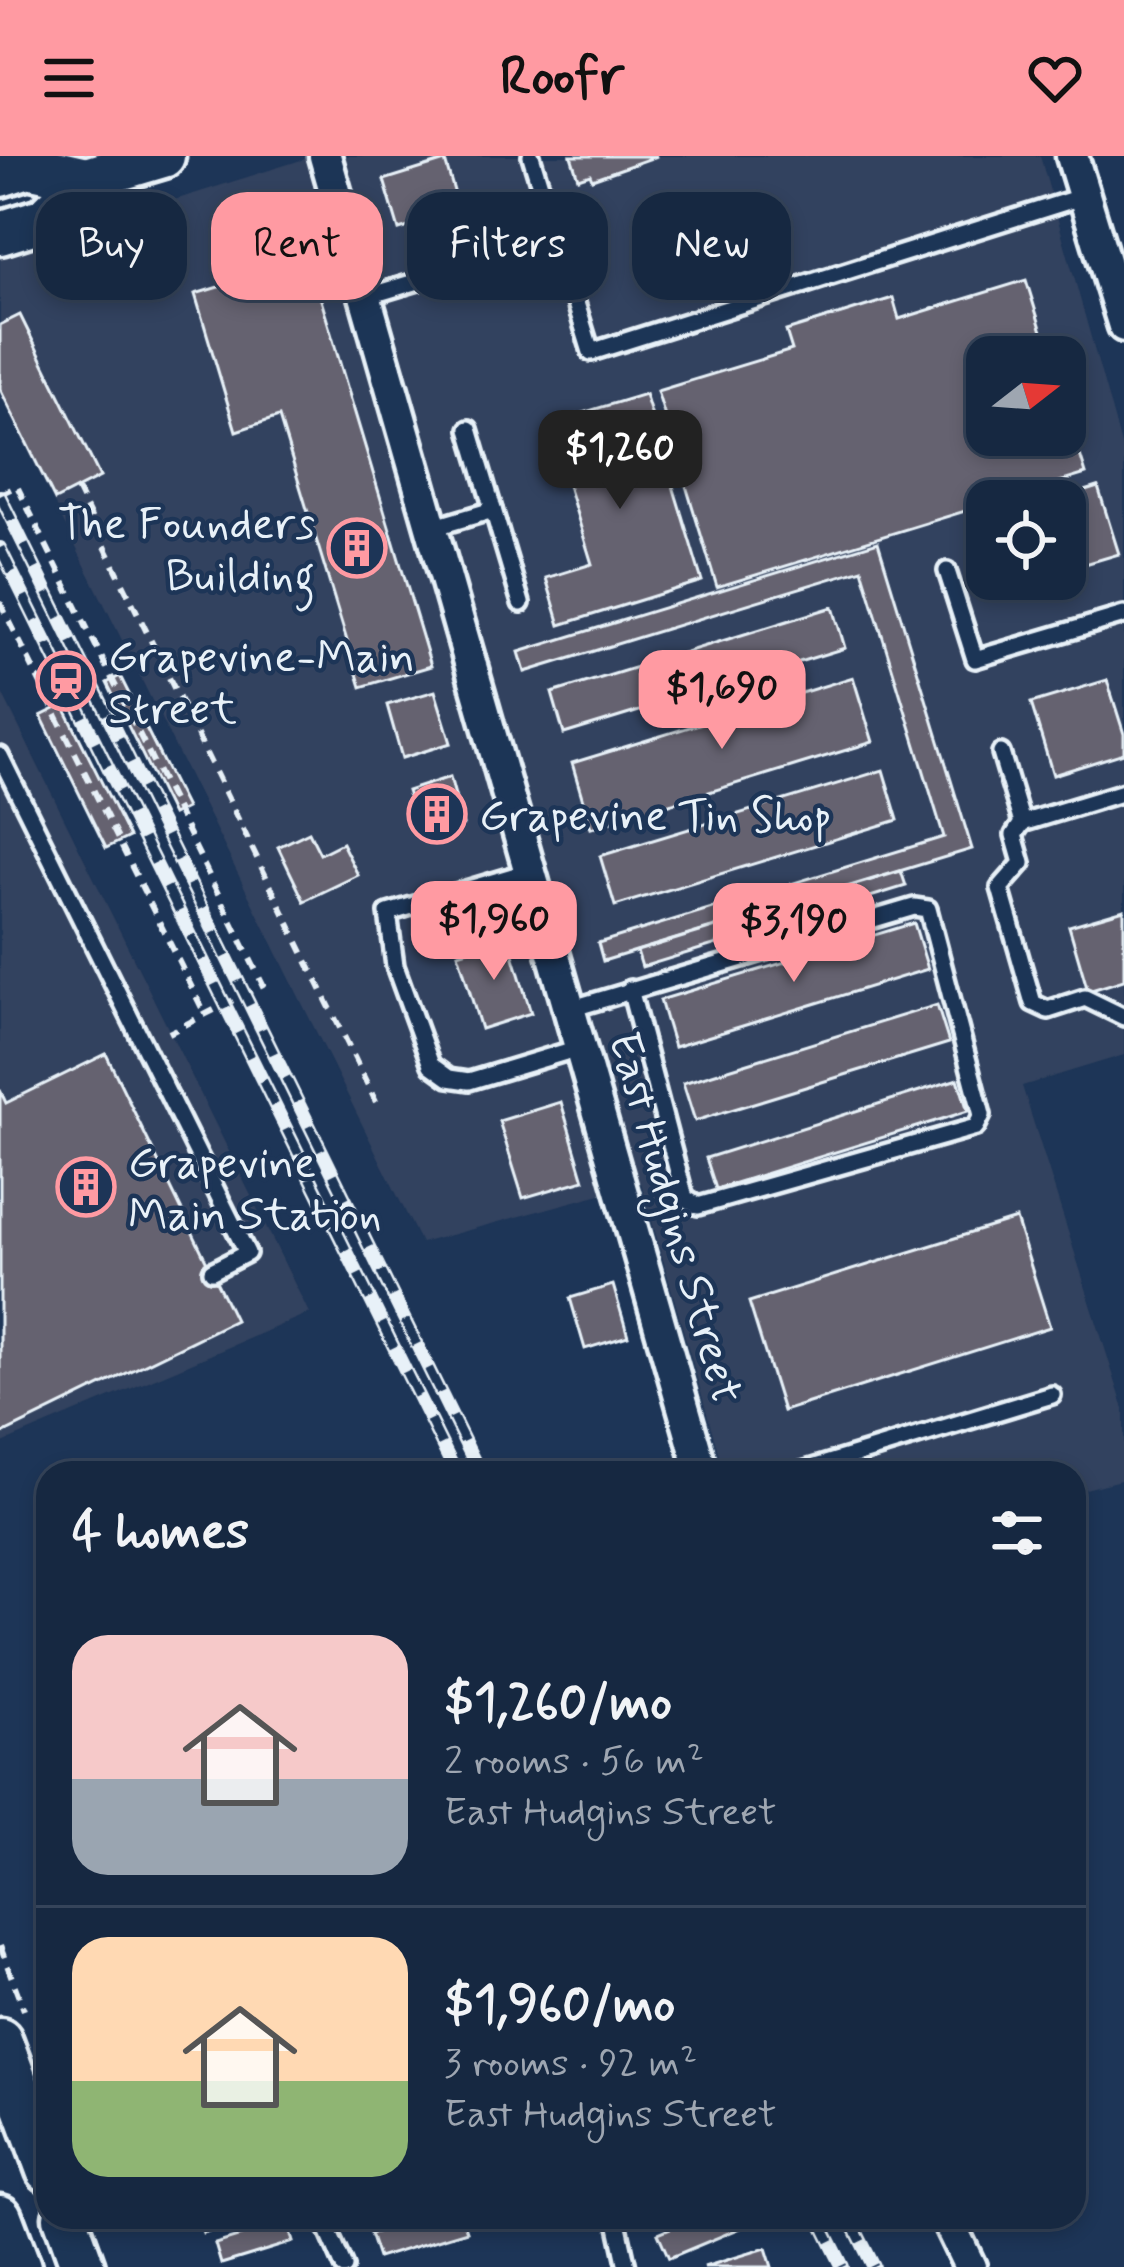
<!DOCTYPE html>
<html lang="en">
<head>
<meta charset="utf-8">
<style>
	body { margin:0; font-family:Mynerve,sans-serif; background:#23344c; color:#f1f3f6; height:100vh; display:flex; flex-direction:column; font-size:45px; white-space:nowrap }
	* { box-sizing:border-box; margin:0 }
	p { font-size:39px; color:#9ea6b1 }
	.icon { flex:none; width:66px; height:66px; fill:none; stroke:currentColor; stroke-width:2; stroke-linecap:round; stroke-linejoin:round }
	.map { position:relative; flex:1; overflow:hidden }
	.panel { position:absolute; left:36px; top:1305px; width:1050px; height:768px; display:flex; flex-direction:column; background:#162841; border-radius:36px; box-shadow:0 6px 18px #0003,0 0 0 3px #35445a }
	.panel>* { flex:none }
	.guide { position:absolute; left:36px; top:36px; width:1053px; height:108px; display:flex; gap:24px }
	.needle { width:78px; rotate:73deg }
	.fabs { position:absolute; left:966px; top:180px; display:grid; gap:24px }
	.fabs a { display:grid; place-items:center; width:120px; height:120px; border-radius:24px; background:#162841; box-shadow:0 6px 18px #0003,0 0 0 3px #35445a; font-size:60px }
	.price { position:absolute; translate:-50% -102px; padding:0 27px; border-radius:24px; background:#ff9aa2; color:#111; font-size:39px; line-height:78px; filter:drop-shadow(0 3px 6px #0008) }
	.price::after { content:''; position:absolute; left:50%; top:72px; width:36px; height:27px; margin-left:-18px; background:inherit; clip-path:polygon(0 0,100% 0,50% 100%) }
	.price.current { background:#222; color:#fff }
	ul { padding:0; list-style:none }
	li { display:flex; align-items:center; gap:36px; height:300px; padding:0 36px }
	li+li { border-top:3px solid #35445a }
	li span { display:grid; place-items:center; flex:none; width:336px; height:240px; border-radius:36px; color:#555 }
	li>.icon { margin-inline-start:auto }
	span .icon { width:144px; height:144px; fill:#fffc; stroke-width:1 }
	li b { font-size:51px }
	h2 { display:flex; justify-content:space-between; align-items:center; height:144px; padding:0 36px; font-size:51px }
	.pill { padding:0 42px; border-radius:36px; background:#162841; box-shadow:0 6px 18px #0003,0 0 0 3px #35445a; font-size:42px; line-height:108px }
	.pill.current { background:#ff9aa2; color:#111 }
	header { display:flex; justify-content:space-between; align-items:center; height:156px; padding:0 36px; background:#ff9aa2; color:#111; font-size:54px; font-weight:700 }
	.map>svg:first-child { display:block }
	.built { fill:#33425e; fill-rule:evenodd }
	.building { fill:#656270; stroke:#e8f1f8; stroke-width:3 }
	.lines { fill:none; stroke-linecap:round; stroke-linejoin:round }
	.lane-casing { stroke:#e8f1f8; stroke-width:24 }
	.street-casing { stroke:#e8f1f8; stroke-width:39 }
	.secondary-casing { stroke:#e8f1f8; stroke-width:51 }
	.path { stroke:#e8f1f8; stroke-width:6; stroke-dasharray:12 9; stroke-linecap:butt }
	.lane { stroke:#1d3557; stroke-width:15 }
	.street { stroke:#1d3557; stroke-width:30 }
	.secondary { stroke:#1d3557; stroke-width:42 }
	.rail-casing { stroke:#e8f1f8; stroke-width:14 }
	.rail { stroke:#1d3557; stroke-width:9; stroke-dasharray:27; stroke-linecap:butt }
	.labels { text-anchor:middle; stroke-width:9; stroke-linejoin:round; paint-order:stroke }
	.poi-label { font-size:45px; fill:#e8f1f8; stroke:#1d3557; text-anchor:start }
	.street-label { font-size:45px; fill:#e8f1f8; stroke:#1d3557 }
</style>
</head>
<body>
<header><svg class="icon" aria-label="menu" viewBox="0 0 24 24"><path d="M4 6h16M4 12h16M4 18h16"/></svg>Roofr<svg class="icon" aria-label="heart" viewBox="0 0 24 24"><path d="M12 20l-8-8c-3-5 5-10 8-4 3-6 11-1 8 4z"/></svg></header>
<div class="map">
<svg width="1124" height="2111" viewBox="0 0 1124 2111">
	<rect width="100%" height="100%" fill="#1d3557"/>
	<filter id="ink" filterUnits="userSpaceOnUse"><feTurbulence type="fractalNoise" baseFrequency=".00833" numOctaves="2"/><feDisplacementMap in="SourceGraphic" scale="24" xChannelSelector="R" yChannelSelector="G"/><feConvolveMatrix kernelMatrix="1 2 1 2 8 2 1 2 1" color-interpolation-filters="sRGB"/></filter>
	<g filter="url(#ink)">
		<!-- built -->
		<g class="built">
			<path d="M314,0H1040L1124,299V899L1022,930L1124,1253V1323L1074,1336V1317H724L641,1027L421,1087L0,238V99ZM987,201H1065V279H987ZM987,345H1065V423H987Z"/>
			<path d="M0,533L309,1157L0,1288Z"/>
		</g>
		<!-- building -->
		<g class="building">
			<path d="M571,0H657L592,23L590,18L578,22Z"/>
			<path d="M445,5L460,55L399,74L384,24Z"/>
			<path d="M309,104L431,510L361,531L279,261L236,275L195,138Z"/>
			<path d="M1026,124L1050,201H987V279H1065V250L1086,318L717,431L657,235L792,194L786,175L893,142L899,163Z"/>
			<path d="M20,159L100,321L55,344L0,233V169Z"/>
			<path d="M645,238L702,425L560,469L546,422L592,408L549,267Z"/>
			<path d="M1098,331L1119,398L1065,414V345H1053Z"/>
			<path d="M878,386L972,693L603,805L598,787L944,681L862,413L525,516L519,496Z"/>
			<path d="M833,451L845,492L564,578L552,537Z"/>
			<path d="M120,520L186,652L172,659L107,527Z"/>
			<path d="M853,521L873,586L591,672L572,607Z"/>
			<path d="M1107,524L1124,578V597L1053,619L1031,547Z"/>
			<path d="M435,535L451,587L402,602L387,549Z"/>
			<path d="M63,549L129,681L106,692L41,560Z"/>
			<path d="M883,614L898,664L615,750L600,700Z"/>
			<path d="M450,621L463,669L422,683L407,635Z"/>
			<path d="M309,676L320,698L342,687L358,719L304,745L278,691Z"/>
			<path d="M901,715L906,730L642,811L637,795Z"/>
			<path d="M1124,754V824L1088,835L1069,770Z"/>
			<path d="M914,767L928,813L674,891L660,844Z"/>
			<path d="M508,782L531,857L481,873L458,797Z"/>
			<path d="M937,849L949,887L695,965L683,927Z"/>
			<path d="M106,898L235,1164L0,1279V934L6,947Z"/>
			<path d="M958,923L968,955L716,1033L706,1002Z"/>
			<path d="M561,946L584,1024L523,1042L499,965Z"/>
			<path d="M1016,1063L1050,1171L783,1255L749,1146Z"/>
			<path d="M613,1129L628,1180L585,1193L570,1142Z"/>
			<path d="M198,2061H256L203,2077Z"/>
			<path d="M425,2061H462L467,2075L378,2102L370,2078Z"/>
			<path d="M697,2061H753L755,2066L669,2102L658,2077Z"/>
			<path d="M287,2066L293,2086L221,2108L215,2088Z"/>
			<path d="M766,2092L772,2111H704Z"/>
		</g>
		<g class="lines">
			<!-- lane casing -->
			<g class="lane-casing">
				<g id="lane">
					<path d="M531,0L591,196L1084,40"/>
					<path d="M365,141L485,105"/>
					<path d="M469,273L521,447"/>
					<path d="M432,372L493,354"/>
					<path d="M947,415L975,503L1124,459"/>
					<path d="M1001,597L1022,667"/>
					<path d="M0,600L247,1097L212,1115"/>
					<path d="M1124,636L1022,667L1014,679L1022,707L1000,732L1033,847L1048,854L1085,842L1124,861"/>
					<path d="M530,715L388,757L395,810L431,909L449,922L469,925L582,891"/>
					<path d="M570,853L914,751L928,753L982,959L976,971L698,1050L685,1042L630,833"/>
					<path d="M796,1317L1052,1239"/>
					<path d="M322,2061L344,2111"/>
					<path d="M616,2061L627,2111"/>
				</g>
			</g>
			<!-- street casing -->
			<g class="street-casing">
				<g id="street">
					<path d="M325,0L702,1317"/>
					<path d="M1072,0L1124,170"/>
					<path d="M946,2061L970,2111"/>
				</g>
			</g>
			<!-- secondary casing -->
			<g class="secondary-casing">
				<g id="secondary">
					<path d="M0,19L28,10L86,23"/>
					<path d="M0,77L45,63L86,23L163,0"/>
					<path d="M0,1884L48,2014"/>
					<path d="M0,2061L19,2111"/>
					<path d="M65,2061L83,2111"/>
				</g>
			</g>
			<!-- path -->
			<g class="path">
				<path d="M77,333L376,946"/>
				<path d="M0,338L17,330L263,829L169,877"/>
				<path d="M0,446L205,858"/>
				<path d="M0,1790L24,1854"/>
			</g>
			<!-- lane -->
			<use href="#lane" class="lane"/>
			<!-- street -->
			<use href="#street" class="street"/>
			<!-- secondary -->
			<use href="#secondary" class="secondary"/>
			<!-- rail casing -->
			<g class="rail-casing">
				<g id="rail">
					<path d="M0,340L480,1317"/>
					<path d="M0,392L456,1317"/>
					<path d="M818,2061L843,2111"/>
					<path d="M849,2061L874,2111"/>
				</g>
			</g>
			<!-- rail -->
			<use href="#rail" class="rail"/>
		</g>
	</g>
	<!-- icons -->
	<defs>
		<g id="building-ring" transform="scale(3)"><circle r="9.5" fill="#1d3557" stroke="#ff9aa2" stroke-width="1.5"/><path d="M-4-6H4V6H1V3H-1V6H-4ZM-2.5-4.3h1.7v1.8h-1.7ZM.8-4.3h1.7v1.8H.8ZM-2.5-1h1.7V.8h-1.7ZM.8-1h1.7V.8H.8Z" fill="#ff9aa2"/></g>
		<g id="station-ring" transform="scale(3)"><circle r="9.5" fill="#1d3557" stroke="#ff9aa2" stroke-width="1.5"/><path d="M-3-6H3Q5-6 5-4V2Q5 4 3 4L4.5 6H3L1.5 4h-3L-3 6H-4.5L-3 4Q-5 4-5 2V-4Q-5-6-3-6ZM-3.5-4v3h7v-3ZM-3.5 1v1.5H-2V1ZM2 1v1.5H3.5V1Z" fill="#ff9aa2"/></g>
	</defs>
	<g fill-rule="evenodd">
		<use href="#building-ring" x="357" y="392"/>
		<use href="#station-ring" x="66" y="525"/>
		<use href="#building-ring" x="437" y="658"/>
		<use href="#building-ring" x="86" y="1031"/>
	</g>
	<g class="labels">
		<!-- poi labels -->
		<g class="poi-label">
			<text x="315" y="382" text-anchor="end">The Founders<tspan x="315" dy="52">Building</tspan></text>
			<text x="108" y="515">Grapevine-Main<tspan x="108" dy="52">Street</tspan></text>
			<text x="479" y="674">Grapevine Tin Shop</text>
			<text x="128" y="1021">Grapevine<tspan x="128" dy="52">Main Station</tspan></text>
		</g>
		<!-- street labels -->
		<g class="street-label">
			<text transform="translate(677 1061) rotate(74)" y="16">East Hudgins Street</text>
		</g>
	</g>
</svg>
<div class="fabs">
<a><svg class="needle" viewBox="-14 -14 28 28"><path d="M0-13l5 13h-10z" fill="#e53935"/><path d="M0 13l5-13h-10z" fill="#9ea6b1"/></svg></a>
<a><svg class="icon" aria-label="locate" viewBox="0 0 24 24"><circle cx="12" cy="12" r="6"/><path d="M12 2v4M12 18v4M2 12h4M18 12h4"/></svg></a>
</div>
<b class="price current" style="left:620px;top:356px">$1,260</b>
<b class="price" style="left:722px;top:596px">$1,690</b>
<b class="price" style="left:494px;top:827px">$1,960</b>
<b class="price" style="left:794px;top:829px">$3,190</b>
<div class="guide">
<a class="pill">Buy</a>
<a class="pill current">Rent</a>
<a class="pill">Filters</a>
<a class="pill">New</a>
</div>
<section class="panel">
<h2>4 homes<svg class="icon" aria-label="filters" viewBox="0 0 24 24"><path d="M4 7h16M4 17h16"/><circle cx="9" cy="7" r="2"/><circle cx="15" cy="17" r="2"/></svg></h2>
<ul>
<li><span style="background:linear-gradient(#f6c9c9 60%,#9aa5b1 0)"><svg class="icon" aria-label="home" viewBox="0 0 24 24"><path d="M3 11l9-7 9 7M6 9v11h12V9"/></svg></span><div><b>$1,260/mo</b><p>2 rooms · 56 m²</p><p>East Hudgins Street</p></div></li>
<li><span style="background:linear-gradient(#ffd9b3 60%,#8fb573 0)"><svg class="icon" aria-label="home" viewBox="0 0 24 24"><path d="M3 11l9-7 9 7M6 9v11h12V9"/></svg></span><div><b>$1,960/mo</b><p>3 rooms · 92 m²</p><p>East Hudgins Street</p></div></li>
</ul>
</section>
</div>
</body>
</html>
